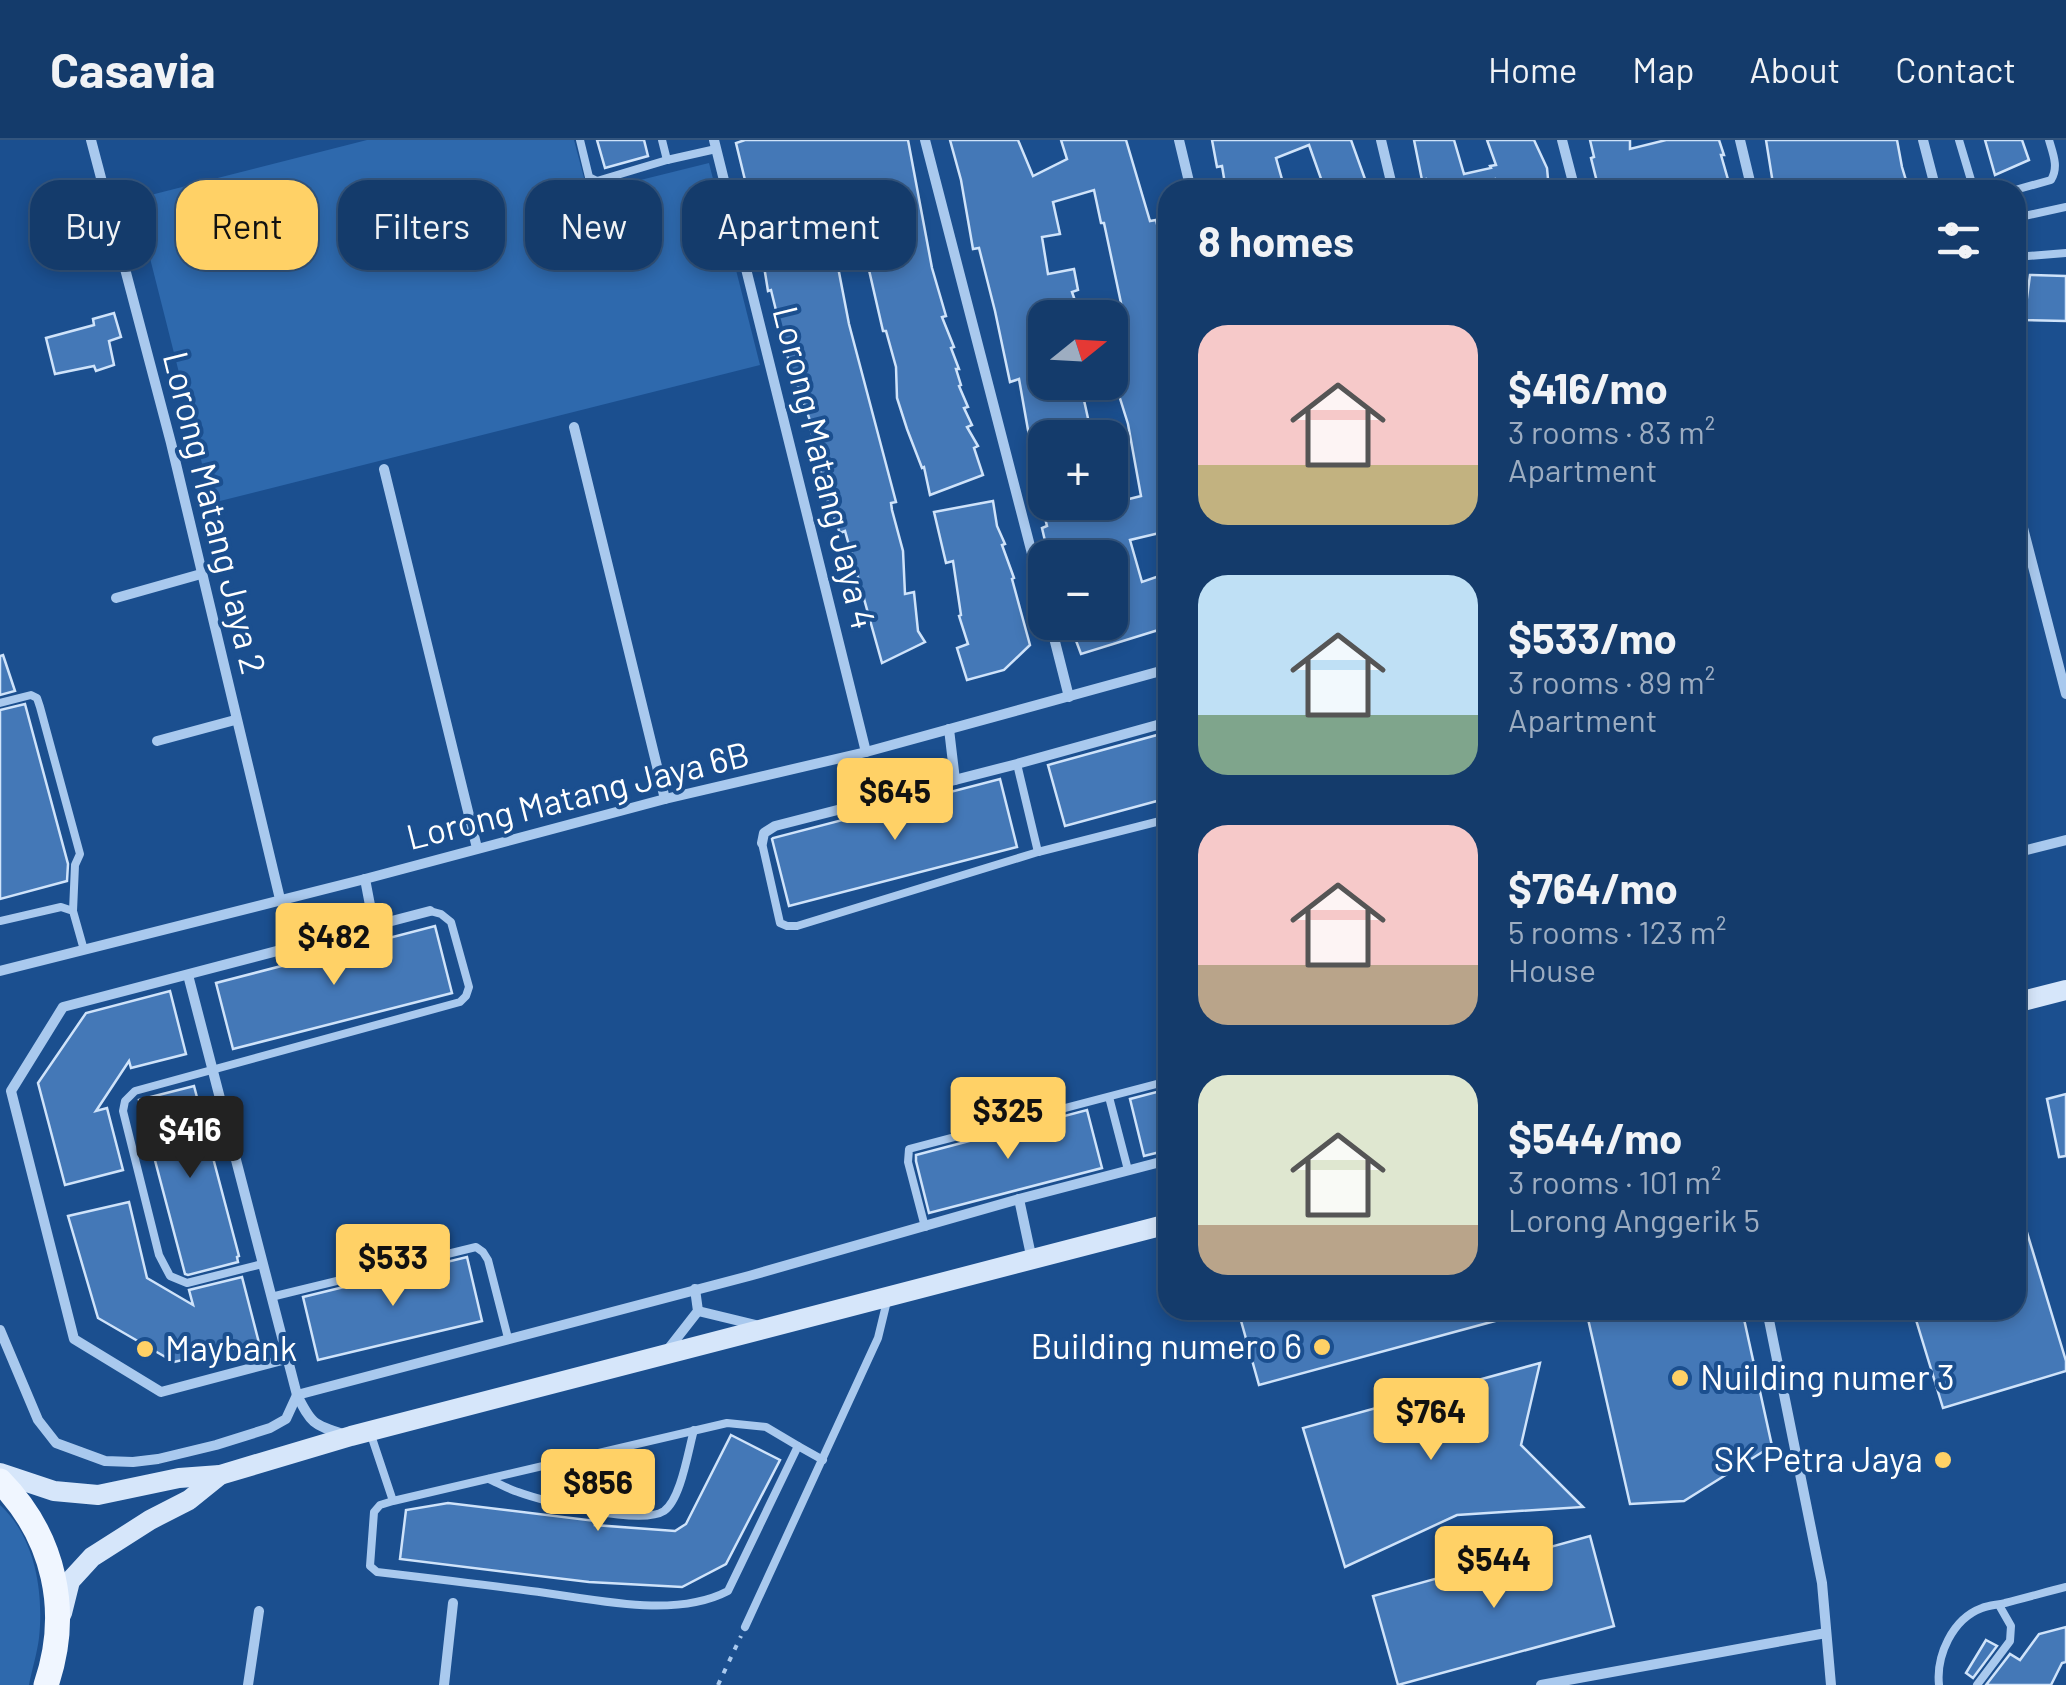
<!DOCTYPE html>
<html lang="en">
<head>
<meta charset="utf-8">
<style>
	body { margin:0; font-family:Barlow,sans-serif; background:#1d4271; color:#f1f3f6; height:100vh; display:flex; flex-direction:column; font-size:38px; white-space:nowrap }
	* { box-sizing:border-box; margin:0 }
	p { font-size:32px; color:#9dadc1 }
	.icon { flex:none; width:55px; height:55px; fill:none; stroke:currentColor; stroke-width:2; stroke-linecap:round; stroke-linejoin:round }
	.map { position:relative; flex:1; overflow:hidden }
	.sheet { position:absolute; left:1158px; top:40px; width:868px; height:1140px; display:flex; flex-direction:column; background:#143b6b; border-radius:30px; box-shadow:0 5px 15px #0003,0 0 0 2px #33557e }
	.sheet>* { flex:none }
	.top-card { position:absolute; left:30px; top:40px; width:950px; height:90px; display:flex; gap:20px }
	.needle { width:65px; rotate:72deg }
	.tools { position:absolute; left:1028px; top:160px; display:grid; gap:20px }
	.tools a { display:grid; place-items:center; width:100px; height:100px; border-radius:20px; background:#143b6b; box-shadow:0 5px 15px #0003,0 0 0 2px #33557e; font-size:50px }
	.price { position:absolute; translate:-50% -85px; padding:0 22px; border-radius:10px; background:#ffd166; color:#111; font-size:32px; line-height:65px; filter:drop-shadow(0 2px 5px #0008) }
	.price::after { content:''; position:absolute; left:50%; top:60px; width:30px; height:22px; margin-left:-15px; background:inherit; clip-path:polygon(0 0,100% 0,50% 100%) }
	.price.on { background:#222; color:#fff }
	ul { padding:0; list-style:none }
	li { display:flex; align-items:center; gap:30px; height:250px; padding:0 40px }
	li span { display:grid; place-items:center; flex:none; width:280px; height:200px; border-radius:30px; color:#555 }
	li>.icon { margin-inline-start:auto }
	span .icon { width:120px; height:120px; fill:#fffc; stroke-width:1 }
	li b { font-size:42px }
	h2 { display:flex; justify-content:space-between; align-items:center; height:120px; padding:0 40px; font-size:42px }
	.pill { padding:0 35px; border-radius:30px; background:#143b6b; box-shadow:0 5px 15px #0003,0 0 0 2px #33557e; font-size:35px; line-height:90px }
	.pill.on { background:#ffd166; color:#111 }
	header { display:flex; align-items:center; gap:60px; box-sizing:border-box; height:140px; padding:0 50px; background:#143b6b; border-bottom:2px solid #33557e }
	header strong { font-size:48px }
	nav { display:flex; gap:55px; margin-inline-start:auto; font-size:35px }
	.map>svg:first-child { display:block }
	.green { fill:#2e69ad }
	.building { fill:#4478b7; stroke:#cfe3fa; stroke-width:2.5 }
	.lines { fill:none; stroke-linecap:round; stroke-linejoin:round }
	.path { stroke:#a9c9ee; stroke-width:4; stroke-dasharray:5 8; stroke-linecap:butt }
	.lane { stroke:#a9c9ee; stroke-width:8 }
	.street { stroke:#a9c9ee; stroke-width:10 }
	.secondary { stroke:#d6e6fa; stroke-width:20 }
	.primary { stroke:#f0f6ff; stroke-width:25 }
	.poi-dot { fill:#ffd166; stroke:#1b4f8f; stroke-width:4 }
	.labels { text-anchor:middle; stroke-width:8; stroke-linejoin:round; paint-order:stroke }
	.street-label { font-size:35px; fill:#fff; stroke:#1b4f8f }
	.poi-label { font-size:35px; fill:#fff; stroke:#1b4f8f; text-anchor:end }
</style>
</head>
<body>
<header>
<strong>Casavia</strong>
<nav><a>Home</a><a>Map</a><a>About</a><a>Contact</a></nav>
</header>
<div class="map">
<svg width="2066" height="1545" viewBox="0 0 2066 1545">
	<rect width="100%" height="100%" fill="#1b4f8f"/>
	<!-- green -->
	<g class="green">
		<path d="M367,0H574L588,53L709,23L760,225L212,363L135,59Z"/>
		<path d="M0,1365C35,1397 44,1452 39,1498C37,1514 32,1529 29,1545H0Z"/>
	</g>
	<!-- building -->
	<g class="building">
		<path d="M597,0H644L648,16L605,28Z"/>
		<path d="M745,0H908L932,128L946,176L942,177L954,207L951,208L959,229H956L961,245L959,246L968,267L964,268L972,285L967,287L978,306L974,308L983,335L930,355L924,327L922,328L907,289L897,258L896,227L886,191H883L866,117L838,127L849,184L896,362L891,363L892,370L903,411L905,454L914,452L918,491L925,502L882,523L845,391L840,393L828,362L811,290L813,289L787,215L771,150L768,151L763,120L767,119L754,77L736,3Z"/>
		<path d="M950,0H1018L1033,36L1067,19L1061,0H1126L1150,81L1156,80L1168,129V391L1130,400L1142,442L1168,433V487L1081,514L1069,482H1110V418H1049L1042,388L1047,386L1041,362H1117L1141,356L1128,284L1113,236L1127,231L1115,165L1121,163L1104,83H1101L1094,50L1053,62L1060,94L1042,97L1048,134L1074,129L1078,150L1072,152L1081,178H1045V242H1080L1091,292L1073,298H1045V341H1037L1019,239L1010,242L995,171L979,108L973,109L961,40Z"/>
		<path d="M1212,0H1351L1365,39L1362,40L1366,50H1325L1309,5L1276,18L1285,50H1226L1222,26L1217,27Z"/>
		<path d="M1414,0H1454L1464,34L1491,28L1490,26L1496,25L1487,0H1534L1547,28L1549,50H1499L1495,39L1462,50H1429L1426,39L1422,40Z"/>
		<path d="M1590,0H1630V9L1666,0H1719L1724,15H1721L1731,50H1599L1591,18L1594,17Z"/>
		<path d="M1766,0H1897L1902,27L1908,47L1898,50H1774Z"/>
		<path d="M1985,0H2022L2029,20L1995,35Z"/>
		<path d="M2030,135L2066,136V181L2024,180Z"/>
		<path d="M114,173L121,197L109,201L114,225L96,231L94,226L55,234L46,198L94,185L93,179Z"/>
		<path d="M993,361L997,386L1005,404L1002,405L1014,438L1012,439L1030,505L1004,530L967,540L957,508L968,504L959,476L961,475L953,421L946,423L934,372Z"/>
		<path d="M3,515L15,551L0,555V516Z"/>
		<path d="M25,564L68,724L67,741L0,759V570Z"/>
		<path d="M1168,592V658L1065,686L1048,625Z"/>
		<path d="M1000,639L1017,707L789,766L772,699L773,698Z"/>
		<path d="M435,786L452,853L233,909L216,843Z"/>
		<path d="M170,851L186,914L131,928L129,921L96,971L107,968L123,1030L65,1045L38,943L86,873Z"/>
		<path d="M194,946L239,1116L237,1117L238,1122L188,1135L185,1134L139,960Z"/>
		<path d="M1168,949V1010L1144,1016L1130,959Z"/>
		<path d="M2066,954V1016L2059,1017L2047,959Z"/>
		<path d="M1087,970L1102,1028L929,1073L916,1021V1015Z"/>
		<path d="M129,1062L147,1138L193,1165L189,1150L242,1137L259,1203L174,1222L98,1178L68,1076Z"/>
		<path d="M2015,1066H2019L2066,1221V1231L1943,1268L1913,1170H2015Z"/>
		<path d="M467,1117L482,1181L318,1220L303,1157Z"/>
		<path d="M1238,1170H1516L1517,1175L1259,1245Z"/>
		<path d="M1586,1170H1742L1772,1306L1684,1361L1630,1364Z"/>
		<path d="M1540,1223L1521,1305L1583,1367L1457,1375L1345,1427L1303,1288Z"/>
		<path d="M731,1295L780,1320L726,1424L682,1447L589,1442L400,1419L406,1370L448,1363L596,1381L595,1385L675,1391L686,1384Z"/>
		<path d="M1590,1396L1614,1486L1398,1545L1373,1456Z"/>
		<path d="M2066,1487V1522L2062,1523L2051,1545H1986L2010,1514L2020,1520L2039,1494Z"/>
		<path d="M1986,1500L1997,1506L1973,1538L1966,1533Z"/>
	</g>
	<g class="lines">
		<!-- path -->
		<path class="path" d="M718,1545L741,1496"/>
		<!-- lane -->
		<g class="lane">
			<path d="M580,0L589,37L597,41L667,20L716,9"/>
			<path d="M662,0L667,20"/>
			<path d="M1959,0L1974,50"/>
			<path d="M2015,50L2051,40C2059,27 2053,14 2049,0"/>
			<path d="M2015,78L2066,67"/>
			<path d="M2015,117L2066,113"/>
			<path d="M0,563L31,555L37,558L40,567L80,714L75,725L73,771"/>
			<path d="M1017,624L1038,712"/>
			<path d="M762,703L780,783L787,786H797L1038,712L1168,679"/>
			<path d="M0,781L61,767L73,771L84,810"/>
			<path d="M1109,957L1128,1030"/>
			<path d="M925,1087L908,1022L909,1009L1168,941"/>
			<path d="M262,1124L187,1143L170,1136L159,1115L123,971L125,961L135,951L460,862L466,856L469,847L451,782L441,774L430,771"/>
			<path d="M271,1157L476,1107L483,1112L488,1120L508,1198"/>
			<path d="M370,1292L393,1361L727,1283L766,1287L798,1306L728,1451C673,1480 590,1458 531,1451C479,1444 428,1438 377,1432L370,1426L374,1372L380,1365L393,1361"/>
			<path d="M798,1306L823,1320"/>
			<path d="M489,1339C498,1343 508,1349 518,1352C545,1362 641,1386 664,1371C681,1359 688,1311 694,1290"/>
			<path d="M745,1487L878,1198L887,1161"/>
			<path d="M1939,1545C1936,1516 1952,1479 1982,1468C1989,1465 1998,1465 2005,1463C2025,1458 2046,1452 2066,1447"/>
			<path d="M1977,1545L2010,1501L2011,1486L1999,1465"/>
		</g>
		<!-- street -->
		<g class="street">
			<path d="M91,0L171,303L280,759"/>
			<path d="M714,0L866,612"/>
			<path d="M925,0L1045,464"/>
			<path d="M1179,0L1191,50"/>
			<path d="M1381,0L1393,50"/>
			<path d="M1562,0L1575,50"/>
			<path d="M1740,0L1752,50"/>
			<path d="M1923,0L1936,50"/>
			<path d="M574,287L665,659"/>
			<path d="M384,329L477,708"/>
			<path d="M2015,357L2066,554"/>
			<path d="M116,458L201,434"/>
			<path d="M1050,482L1069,557"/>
			<path d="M949,589L955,640"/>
			<path d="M157,601L235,580"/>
			<path d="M762,703L764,693L775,686L1017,624L1168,582"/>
			<path d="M2015,713L2066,700"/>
			<path d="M365,739L374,786"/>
			<path d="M0,831L365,739L665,659L866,612L1168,529"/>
			<path d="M188,835L297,1255C311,1283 313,1285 343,1294"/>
			<path d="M1019,1059L1032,1120"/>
			<path d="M1767,1170L1822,1443L1831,1545"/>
			<path d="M698,1171L760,1186"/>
			<path d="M0,1190L38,1280L56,1303L105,1321L133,1322L158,1319L216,1305L270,1288L286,1279L297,1255"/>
			<path d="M666,1212L698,1171L695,1149"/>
			<path d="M286,1219L161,1252L74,1199L11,951L63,867L430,771"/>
			<path d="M297,1255L749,1136L1019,1059L1168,1020"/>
			<path d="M248,1545L259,1471"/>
			<path d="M444,1545L453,1463"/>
			<path d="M1541,1545L1826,1493"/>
		</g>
		<!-- secondary -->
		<g class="secondary">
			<path d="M2015,863L2066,850"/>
			<path d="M0,1333L54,1351L98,1355L179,1338L220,1335L351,1296L1168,1084"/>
			<path d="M62,1473L70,1441L92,1417L150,1380L189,1360L220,1335"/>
		</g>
		<!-- primary -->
		<path class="primary" d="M0,1341C55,1397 71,1472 46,1545"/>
	</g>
	<!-- markers -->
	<g class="poi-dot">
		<circle cx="1322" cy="1207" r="10"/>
		<circle cx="145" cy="1209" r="10"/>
		<circle cx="1680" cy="1238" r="10"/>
		<circle cx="1943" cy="1320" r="10"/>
	</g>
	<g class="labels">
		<!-- street labels -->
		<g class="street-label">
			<text transform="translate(824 328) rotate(76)" y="12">Lorong Matang Jaya 4</text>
			<text transform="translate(214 373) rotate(76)" y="12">Lorong Matang Jaya 2</text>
			<text transform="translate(578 656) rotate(-14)" y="12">Lorong Matang Jaya 6B</text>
		</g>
		<!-- poi labels -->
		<g class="poi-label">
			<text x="1302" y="1219">Building numero 6</text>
			<text x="165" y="1221" text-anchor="start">Maybank</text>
			<text x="1700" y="1250" text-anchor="start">Nuilding numer 3</text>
			<text x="1923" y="1332">SK Petra Jaya</text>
		</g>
	</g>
</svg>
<div class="tools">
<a><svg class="needle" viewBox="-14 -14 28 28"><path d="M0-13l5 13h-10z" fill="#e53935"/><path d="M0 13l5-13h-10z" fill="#9dadc1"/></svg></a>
<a>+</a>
<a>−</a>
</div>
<b class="price" style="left:895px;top:703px">$645</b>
<b class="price" style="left:334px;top:848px">$482</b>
<b class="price" style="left:1008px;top:1022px">$325</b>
<b class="price on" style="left:190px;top:1041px">$416</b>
<b class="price" style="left:393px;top:1169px">$533</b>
<b class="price" style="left:1431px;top:1323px">$764</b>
<b class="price" style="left:598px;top:1394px">$856</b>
<b class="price" style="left:1494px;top:1471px">$544</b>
<div class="top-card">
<a class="pill">Buy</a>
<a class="pill on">Rent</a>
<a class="pill">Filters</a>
<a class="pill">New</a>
<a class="pill">Apartment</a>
</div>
<section class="sheet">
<h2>8 homes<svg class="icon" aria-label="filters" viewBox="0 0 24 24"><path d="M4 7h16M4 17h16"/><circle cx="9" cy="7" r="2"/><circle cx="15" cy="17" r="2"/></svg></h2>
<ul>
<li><span style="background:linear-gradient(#f6c9c9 70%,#c2b280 0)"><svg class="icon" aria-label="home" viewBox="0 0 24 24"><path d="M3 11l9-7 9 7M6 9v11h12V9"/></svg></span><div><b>$416/mo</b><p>3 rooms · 83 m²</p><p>Apartment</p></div></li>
<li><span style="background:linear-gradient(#bfe0f5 70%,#7fa58c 0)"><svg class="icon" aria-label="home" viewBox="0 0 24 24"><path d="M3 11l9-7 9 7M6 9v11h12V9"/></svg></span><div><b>$533/mo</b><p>3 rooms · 89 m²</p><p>Apartment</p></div></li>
<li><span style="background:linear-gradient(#f6c9c9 70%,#b9a48a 0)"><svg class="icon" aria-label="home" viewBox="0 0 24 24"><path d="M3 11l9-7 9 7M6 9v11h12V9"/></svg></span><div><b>$764/mo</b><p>5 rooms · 123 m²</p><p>House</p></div></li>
<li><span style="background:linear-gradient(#dfe7d0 75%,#b9a48a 0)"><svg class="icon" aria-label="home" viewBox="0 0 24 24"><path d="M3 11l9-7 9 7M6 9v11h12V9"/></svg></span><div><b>$544/mo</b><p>3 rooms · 101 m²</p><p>Lorong Anggerik 5</p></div></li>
</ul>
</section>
</div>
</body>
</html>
